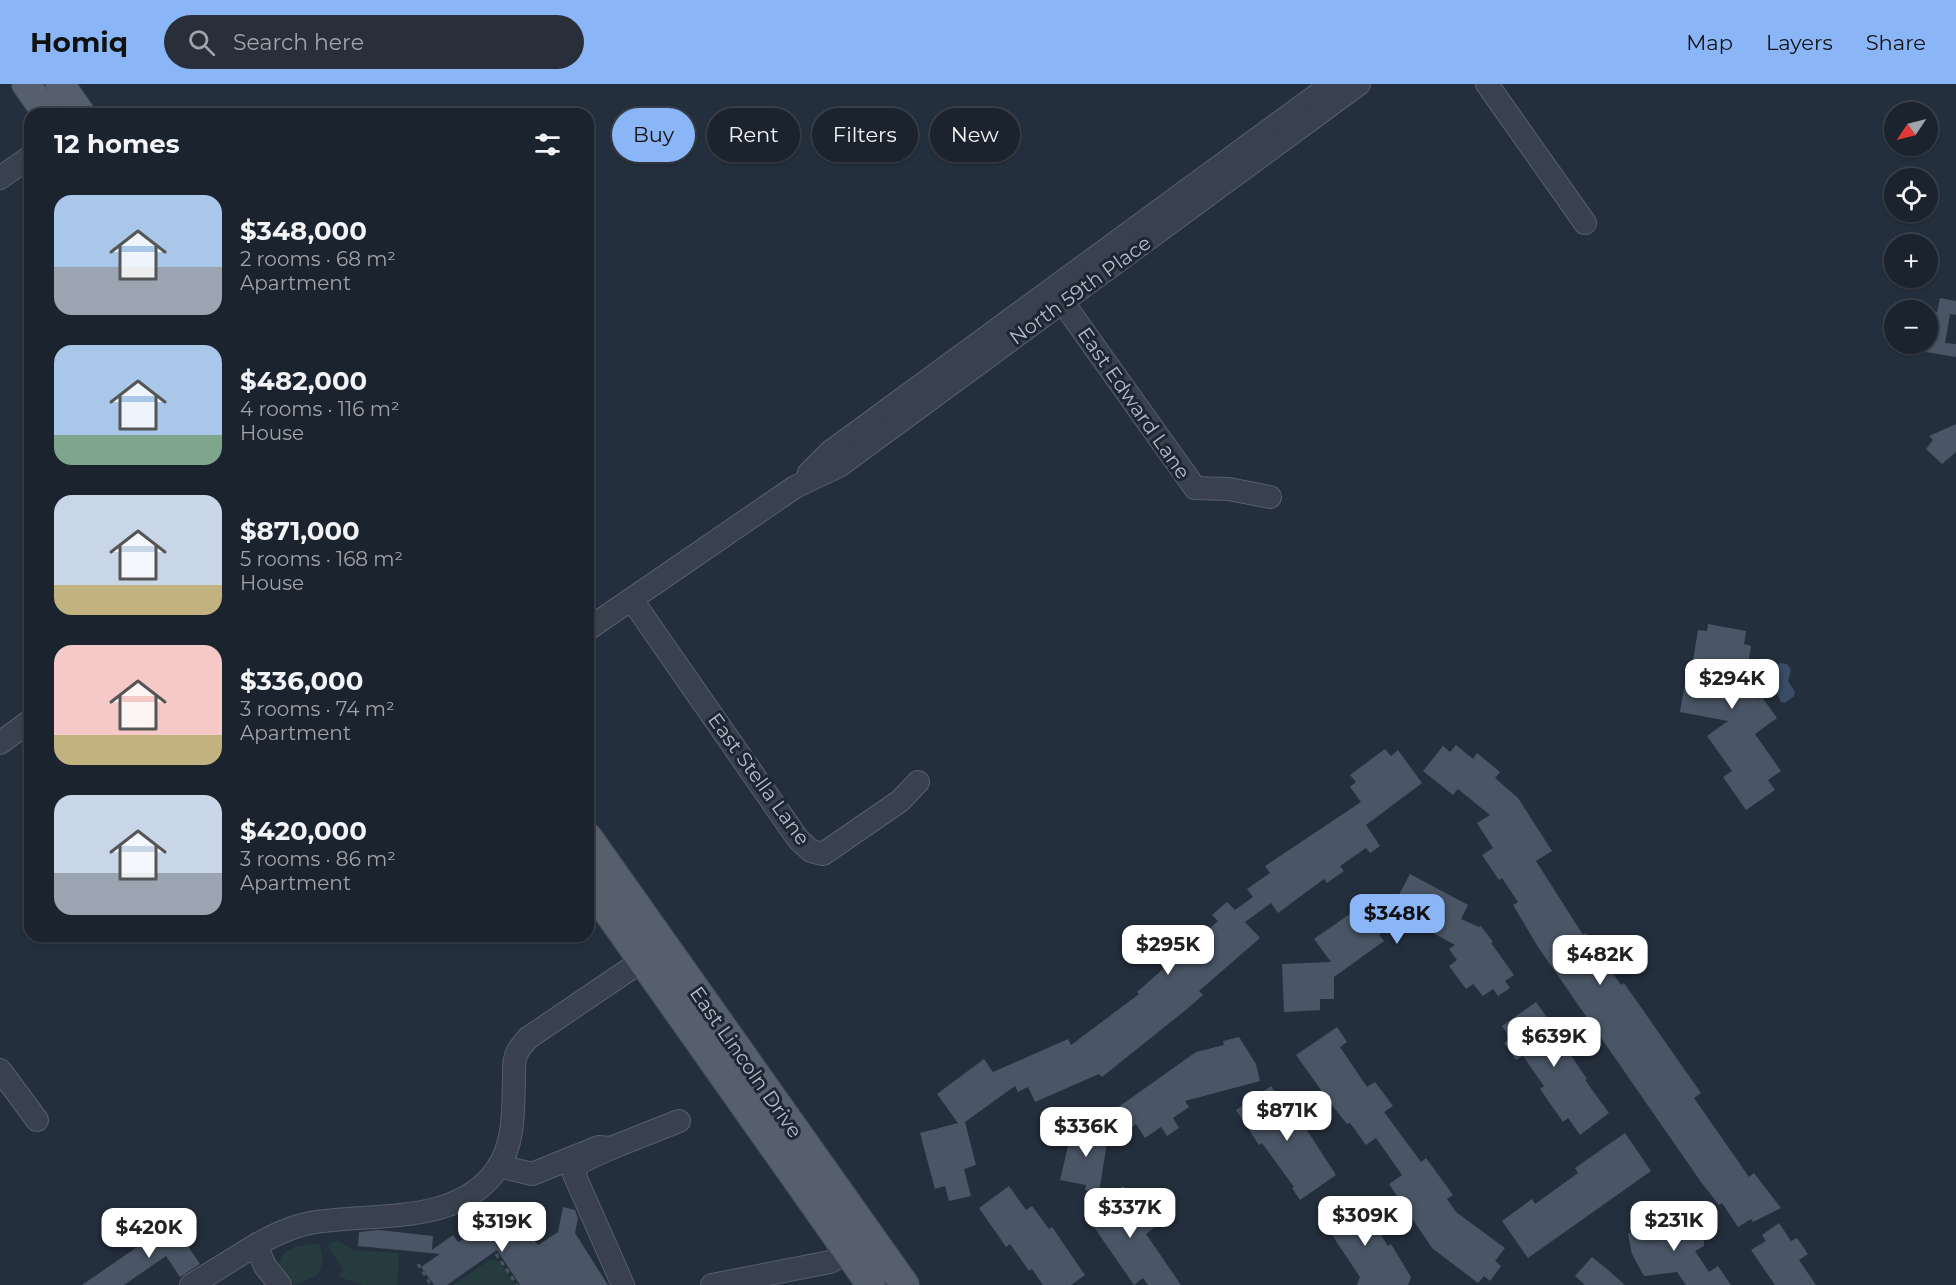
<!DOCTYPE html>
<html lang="en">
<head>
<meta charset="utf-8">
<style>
	body { margin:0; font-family:Montserrat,sans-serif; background:#282f3a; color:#f1f3f6; height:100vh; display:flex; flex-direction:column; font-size:22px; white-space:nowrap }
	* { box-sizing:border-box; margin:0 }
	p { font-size:20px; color:#a0a4aa }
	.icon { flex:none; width:33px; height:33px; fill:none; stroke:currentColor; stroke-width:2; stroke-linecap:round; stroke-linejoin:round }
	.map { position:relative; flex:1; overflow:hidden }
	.details { position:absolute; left:24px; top:24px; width:570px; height:834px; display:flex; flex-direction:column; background:#1b232e; border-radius:18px; box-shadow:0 2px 4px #0004,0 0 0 2px #39404a }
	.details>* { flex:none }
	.guide { position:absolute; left:612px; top:24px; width:570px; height:54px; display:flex; gap:12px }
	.needle { width:39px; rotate:235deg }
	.buttons { position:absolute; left:1884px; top:18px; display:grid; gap:12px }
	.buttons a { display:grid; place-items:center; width:54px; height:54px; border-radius:50%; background:#1b232e; box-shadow:0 2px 4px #0004,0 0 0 2px #39404a; font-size:30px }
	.price { position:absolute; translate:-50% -51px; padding:0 14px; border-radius:12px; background:#fff; color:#222; font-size:20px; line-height:39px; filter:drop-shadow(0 2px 3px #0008) }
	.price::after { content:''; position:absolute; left:50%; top:36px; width:18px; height:14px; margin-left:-9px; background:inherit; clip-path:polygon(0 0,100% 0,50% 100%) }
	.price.active { background:#8ab6f7; color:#111 }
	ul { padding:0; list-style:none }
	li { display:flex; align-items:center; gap:18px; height:150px; padding:0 30px }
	li span { display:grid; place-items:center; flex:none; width:168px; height:120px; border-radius:18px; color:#555 }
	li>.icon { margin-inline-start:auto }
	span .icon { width:72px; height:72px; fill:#fffc; stroke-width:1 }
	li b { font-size:26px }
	h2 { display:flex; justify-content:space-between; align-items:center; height:72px; padding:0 30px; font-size:26px }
	.chip { padding:0 21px; border-radius:27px; background:#1b232e; box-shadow:0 2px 4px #0004,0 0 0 2px #39404a; font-size:21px; line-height:54px }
	.chip.active { background:#8ab6f7; color:#111 }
	header { display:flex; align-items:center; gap:36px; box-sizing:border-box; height:84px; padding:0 30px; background:#8ab6f7; color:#111 }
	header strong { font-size:28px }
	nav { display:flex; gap:33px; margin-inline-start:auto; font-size:21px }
	.search { width:420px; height:54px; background:#282f3a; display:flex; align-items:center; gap:15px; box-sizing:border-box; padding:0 21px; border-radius:33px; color:#a0a4aa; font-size:22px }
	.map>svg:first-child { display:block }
	.green { fill:#263b3e }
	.water { fill:#394d66 }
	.building { fill:#4a5666 }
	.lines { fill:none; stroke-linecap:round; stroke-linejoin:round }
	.minor-casing { stroke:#565f6b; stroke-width:24 }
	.major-casing { stroke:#414a56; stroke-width:30 }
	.path { stroke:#44585b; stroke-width:3; stroke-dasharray:4.5 4.5; stroke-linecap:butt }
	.minor { stroke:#38414d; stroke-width:22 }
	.major { stroke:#56606d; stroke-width:28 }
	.labels { text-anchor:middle; stroke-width:6; stroke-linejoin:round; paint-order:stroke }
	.street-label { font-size:20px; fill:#b3bcc8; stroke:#1d2632 }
</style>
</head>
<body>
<header>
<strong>Homiq</strong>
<div class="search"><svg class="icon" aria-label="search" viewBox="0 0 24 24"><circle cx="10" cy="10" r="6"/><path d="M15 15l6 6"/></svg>Search here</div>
<nav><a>Map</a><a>Layers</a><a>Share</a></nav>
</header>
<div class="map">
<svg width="1956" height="1201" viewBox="0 0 1956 1201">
	<rect width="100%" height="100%" fill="#242f3d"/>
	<!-- green -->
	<g class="green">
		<path d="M338,1157L353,1166L399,1169L397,1201H364L339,1193L343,1185L328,1163L329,1160Z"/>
		<path d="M319,1159L323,1176L318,1191L295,1201L279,1181C281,1161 303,1162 319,1159Z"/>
		<path d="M491,1175L500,1178L515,1201H453Z"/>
	</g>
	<!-- water -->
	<path class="water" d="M1780,579L1787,580L1791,586L1788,597L1795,608L1794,612L1785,619L1781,618L1772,600L1776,582Z"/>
	<!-- building -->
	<g class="building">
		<path d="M1940,214L1956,217V231L1950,230L1945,259L1956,260V273L1913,266L1914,260H1928V226L1937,228Z"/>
		<path d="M1956,340V368L1942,380L1926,365L1933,356L1929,352Z"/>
		<path d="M1708,540L1746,547L1744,560L1751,562L1746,595L1759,615L1762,613L1777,634L1755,650L1781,687L1768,696L1775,706L1746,726L1723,693L1732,687L1707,652L1728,637L1680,628L1687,588L1691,589L1698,546L1707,547Z"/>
		<path d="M1456,661L1473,675L1477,669L1500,688L1495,694L1518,714L1552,767L1536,777L1583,851L1585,849L1621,901L1624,899L1701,1009L1694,1014L1749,1093L1754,1089L1781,1124L1753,1138L1751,1135L1738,1143L1722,1119L1719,1121L1701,1098L1538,863L1513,821L1518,818L1502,794L1499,796L1482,771L1493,764L1477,739L1490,731L1458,705L1453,711L1423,687L1443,662L1450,668Z"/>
		<path d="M1385,665L1391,672L1398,666L1422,699L1366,741L1380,762L1370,769L1366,764L1340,782L1344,787L1327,799L1324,795L1278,829L1271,819L1245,838L1260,854L1199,907L1203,911L1187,925L1102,993L1099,990L1035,1018L1028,1003L1018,1008L1015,1002L965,1038L976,1081L964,1085L971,1112L949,1117L945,1102L935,1105L920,1049L958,1039L937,1010L984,975L993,988L1068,955L1071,961L1139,910L1137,908L1189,862L1186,858L1196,848L1201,853L1218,837L1212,831L1227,818L1235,826L1253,813L1247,805L1270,789L1265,782L1361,718L1350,703L1356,698L1350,691Z"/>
		<path d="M1410,790L1468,821L1461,835L1479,843L1481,842L1493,858L1491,859L1514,891L1505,897L1510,904L1498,912L1493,905L1483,912L1473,900L1466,905L1449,882L1457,876L1449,865L1455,861L1404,833L1379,851L1384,857L1334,893V915H1320V926L1284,928L1282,880L1331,878L1314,855L1374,813L1388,831Z"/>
		<path d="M1536,918L1570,966L1568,967L1587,995L1585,996L1609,1029L1580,1051L1568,1034L1563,1038L1540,1005L1544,1002L1523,972L1516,976L1504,959L1511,955L1502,942Z"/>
		<path d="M1337,943L1347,958L1340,963L1367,1003L1375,998L1393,1022L1384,1028L1421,1078L1426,1074L1453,1111L1447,1115L1456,1128L1505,1164L1495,1177L1501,1182L1490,1197L1484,1192L1478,1199L1432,1164L1389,1100L1402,1091L1376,1054L1366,1061L1350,1039L1347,1040L1331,1020L1296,971Z"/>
		<path d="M1239,953L1256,980L1260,997L1185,1017L1189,1023L1173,1034L1179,1044L1167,1052L1161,1043L1145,1054L1136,1040L1131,1044L1117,1024L1196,968L1224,961L1223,957Z"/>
		<path d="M1271,1002L1287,1026L1292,1023L1336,1091L1300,1116L1292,1104L1294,1103L1262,1059L1259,1061L1236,1026Z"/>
		<path d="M1084,1042L1109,1047L1099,1108L1085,1106L1086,1101L1060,1096L1071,1049L1083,1050Z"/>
		<path d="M1625,1049L1651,1087L1528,1174L1502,1137L1532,1115L1535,1120L1578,1089L1575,1084Z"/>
		<path d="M1009,1102L1026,1126L1032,1122L1049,1145L1052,1143L1085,1191L1071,1201H1043L1032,1185L1029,1187L1010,1160L1006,1163L979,1124Z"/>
		<path d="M1123,1102L1154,1144L1146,1150L1181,1201H1148L1143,1194L1134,1201L1087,1133V1128Z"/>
		<path d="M1351,1112L1372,1146L1376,1143L1388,1162L1391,1160L1411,1193L1408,1201H1357L1360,1193L1320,1133Z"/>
		<path d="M563,1123L575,1126L578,1134L575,1149L608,1201H520L497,1166L447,1201H434L421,1183L440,1170L358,1162L359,1148L379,1146L433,1152L432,1166L453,1151L458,1158L474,1148L476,1152L512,1127L538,1161L558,1148Z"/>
		<path d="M1689,1127L1704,1157V1162L1695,1167L1709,1188L1718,1182L1731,1201H1686L1677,1188L1644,1192L1632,1170L1628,1150L1635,1146L1669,1142L1668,1134Z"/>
		<path d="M172,1139L200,1180L180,1193L166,1172L124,1201H82Z"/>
		<path d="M1779,1139L1791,1157L1797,1154L1808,1170L1799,1176L1816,1201H1775L1751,1166L1766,1157L1762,1151Z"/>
		<path d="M1592,1173L1608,1186L1625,1201H1585L1575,1192Z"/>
	</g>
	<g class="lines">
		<!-- minor casing -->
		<g class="minor-casing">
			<g id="minor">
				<path d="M1487,0L1585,139"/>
				<path d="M0,94L30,73"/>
				<path d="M1054,206L1195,404L1229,405L1270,413"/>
				<path d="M809,389L830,368L1332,0"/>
				<path d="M632,516L798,755L811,767L823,770L900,717L918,698"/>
				<path d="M588,545L795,403L839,382L1359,0"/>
				<path d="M0,659L30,637"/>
				<path d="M0,986L37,1036"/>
				<path d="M611,1064L679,1037"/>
				<path d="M499,1082L532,1090L599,1063L611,1064L579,1079L574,1090L623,1201"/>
				<path d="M191,1201L256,1161"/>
				<path d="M280,1201L265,1182L256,1161C274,1151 290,1143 310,1139C370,1128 458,1143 497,1085C515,1059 513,1025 514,996C514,988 513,977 517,969C519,964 524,959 528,954L655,868"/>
				<path d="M712,1201L830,1178L863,1160"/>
			</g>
		</g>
		<!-- major casing -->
		<g class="major-casing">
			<g id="major">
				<path d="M26,0L47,30"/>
				<path d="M60,0L81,30"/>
				<path d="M588,753L905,1201"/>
				<path d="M588,800L871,1201"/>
			</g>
		</g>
		<!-- path -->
		<g class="path">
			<path d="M496,1170L517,1201"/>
			<path d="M418,1180L431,1201"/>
		</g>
		<!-- minor -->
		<use href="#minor" class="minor"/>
		<!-- major -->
		<use href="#major" class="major"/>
	</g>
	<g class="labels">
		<!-- street labels -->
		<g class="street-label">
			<text transform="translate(1080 206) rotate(-36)" y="7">North 59th Place</text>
			<text transform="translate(1134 319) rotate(55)" y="7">East Edward Lane</text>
			<text transform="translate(759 695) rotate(54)" y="7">East Stella Lane</text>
			<text transform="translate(746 978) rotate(55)" y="7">East Lincoln Drive</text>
		</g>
	</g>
</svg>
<div class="buttons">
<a><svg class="needle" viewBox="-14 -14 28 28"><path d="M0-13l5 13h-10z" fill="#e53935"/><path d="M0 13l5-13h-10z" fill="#a0a4aa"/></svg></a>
<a><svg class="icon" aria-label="locate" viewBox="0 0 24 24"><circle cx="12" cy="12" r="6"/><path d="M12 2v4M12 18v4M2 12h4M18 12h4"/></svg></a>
<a>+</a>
<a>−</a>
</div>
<b class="price" style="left:1732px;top:626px">$294K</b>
<b class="price active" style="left:1397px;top:861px">$348K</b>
<b class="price" style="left:1168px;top:892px">$295K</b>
<b class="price" style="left:1600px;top:902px">$482K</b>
<b class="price" style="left:1554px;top:984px">$639K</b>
<b class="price" style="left:1287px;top:1058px">$871K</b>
<b class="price" style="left:1086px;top:1074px">$336K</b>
<b class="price" style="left:1130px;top:1155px">$337K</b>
<b class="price" style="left:1365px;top:1163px">$309K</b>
<b class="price" style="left:1674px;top:1168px">$231K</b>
<b class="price" style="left:502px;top:1169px">$319K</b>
<b class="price" style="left:149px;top:1175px">$420K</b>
<div class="guide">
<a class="chip active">Buy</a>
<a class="chip">Rent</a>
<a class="chip">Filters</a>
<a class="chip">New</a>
</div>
<section class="details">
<h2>12 homes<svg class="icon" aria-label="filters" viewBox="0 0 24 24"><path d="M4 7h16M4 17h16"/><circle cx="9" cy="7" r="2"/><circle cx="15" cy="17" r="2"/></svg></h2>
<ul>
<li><span style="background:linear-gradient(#a9c7e8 60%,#9aa5b1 0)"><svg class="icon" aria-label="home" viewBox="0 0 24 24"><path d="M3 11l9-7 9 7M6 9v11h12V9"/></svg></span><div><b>$348,000</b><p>2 rooms · 68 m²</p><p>Apartment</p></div></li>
<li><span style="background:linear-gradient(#a9c7e8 75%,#7fa58c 0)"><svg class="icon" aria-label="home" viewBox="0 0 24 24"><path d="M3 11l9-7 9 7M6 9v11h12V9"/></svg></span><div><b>$482,000</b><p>4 rooms · 116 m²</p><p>House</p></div></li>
<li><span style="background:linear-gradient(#c9d6e8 75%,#c2b280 0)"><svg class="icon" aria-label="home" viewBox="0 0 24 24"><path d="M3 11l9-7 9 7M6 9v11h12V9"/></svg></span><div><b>$871,000</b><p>5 rooms · 168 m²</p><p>House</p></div></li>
<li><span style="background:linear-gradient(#f6c9c9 75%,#c2b280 0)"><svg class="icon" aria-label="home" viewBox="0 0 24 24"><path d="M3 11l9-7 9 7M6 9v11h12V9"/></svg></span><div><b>$336,000</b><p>3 rooms · 74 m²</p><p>Apartment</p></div></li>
<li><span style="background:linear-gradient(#c9d6e8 65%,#9aa5b1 0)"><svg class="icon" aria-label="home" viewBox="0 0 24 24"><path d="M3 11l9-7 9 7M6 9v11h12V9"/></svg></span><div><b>$420,000</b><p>3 rooms · 86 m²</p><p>Apartment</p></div></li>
</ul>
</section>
</div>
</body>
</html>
